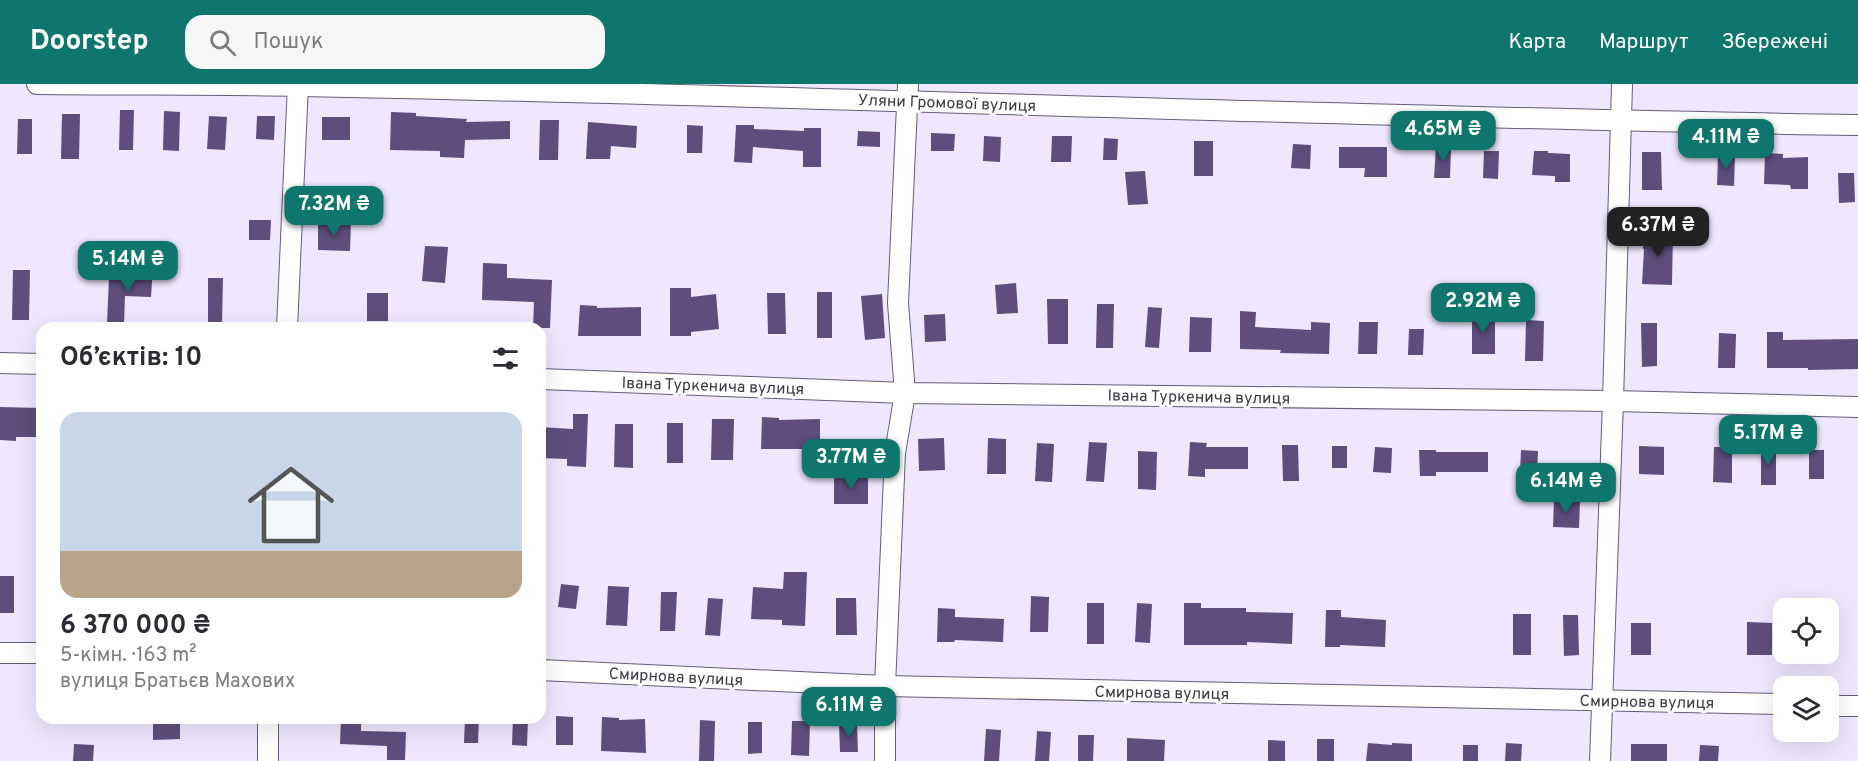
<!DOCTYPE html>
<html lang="uk">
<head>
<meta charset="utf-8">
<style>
	body { margin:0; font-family:Overpass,sans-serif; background:#f7f7f7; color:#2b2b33; height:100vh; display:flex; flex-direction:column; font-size:22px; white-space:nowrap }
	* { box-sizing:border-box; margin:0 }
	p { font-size:20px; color:#7c7c81 }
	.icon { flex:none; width:33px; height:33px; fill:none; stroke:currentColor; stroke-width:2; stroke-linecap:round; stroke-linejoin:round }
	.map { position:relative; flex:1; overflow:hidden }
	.drawer { position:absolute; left:36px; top:238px; width:510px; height:402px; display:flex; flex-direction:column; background:#fff; border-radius:18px; box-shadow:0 6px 24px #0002 }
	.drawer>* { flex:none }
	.tools { position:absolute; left:1773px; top:514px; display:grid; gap:12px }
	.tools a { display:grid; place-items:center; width:66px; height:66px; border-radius:12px; background:#fff; box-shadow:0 6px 24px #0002; font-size:30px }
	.price { position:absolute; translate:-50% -51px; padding:0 14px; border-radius:12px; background:#0f766e; color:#fff; font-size:20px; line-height:39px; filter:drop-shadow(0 2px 3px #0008) }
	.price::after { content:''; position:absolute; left:50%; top:36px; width:18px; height:14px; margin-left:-9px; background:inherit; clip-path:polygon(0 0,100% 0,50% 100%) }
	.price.current { background:#222; color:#fff }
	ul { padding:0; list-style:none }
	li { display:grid; align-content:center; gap:12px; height:318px; padding:0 24px }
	li span { display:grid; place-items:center; height:186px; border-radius:18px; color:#555 }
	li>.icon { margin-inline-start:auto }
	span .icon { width:108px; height:108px; fill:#fffc; stroke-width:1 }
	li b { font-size:26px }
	h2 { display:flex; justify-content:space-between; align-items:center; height:72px; padding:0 24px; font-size:26px }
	header { display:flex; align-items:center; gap:36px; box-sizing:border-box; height:84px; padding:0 30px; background:#0f766e; color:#fff }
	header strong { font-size:28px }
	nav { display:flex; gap:33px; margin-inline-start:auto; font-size:21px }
	.search { width:420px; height:54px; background:#f7f7f7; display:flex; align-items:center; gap:15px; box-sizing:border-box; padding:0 21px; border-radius:18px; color:#7c7c81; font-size:22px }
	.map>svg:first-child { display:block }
	.building { fill:#5f4e7d }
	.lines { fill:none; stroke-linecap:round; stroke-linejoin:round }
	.minor-casing { stroke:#655d75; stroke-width:22 }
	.minor { stroke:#fff; stroke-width:20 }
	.labels { text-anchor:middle; stroke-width:6; stroke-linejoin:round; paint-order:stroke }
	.street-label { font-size:16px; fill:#3e3a45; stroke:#fff }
</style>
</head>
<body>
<header>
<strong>Doorstep</strong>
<div class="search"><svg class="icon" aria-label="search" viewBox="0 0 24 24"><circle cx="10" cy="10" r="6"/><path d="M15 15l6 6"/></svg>Пошук</div>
<nav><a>Карта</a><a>Маршрут</a><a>Збережені</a></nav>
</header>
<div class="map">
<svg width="1858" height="677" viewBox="0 0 1858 677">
	<rect width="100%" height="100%" fill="#eee7fe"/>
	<!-- building -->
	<g class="building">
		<path d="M120,26H134L133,66H119Z"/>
		<path d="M164,27L180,28L179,67L163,66Z"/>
		<path d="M391,28L416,29V32L467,35L466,38L510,37V55L465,56L464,74L440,73V67L390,66Z"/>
		<path d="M62,30H80L79,75H61Z"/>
		<path d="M209,32L227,33L225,66L207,65Z"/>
		<path d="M257,32H275L274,56L256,55Z"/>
		<rect x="322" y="33" width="28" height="23"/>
		<path d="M18,35H32V70H17Z"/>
		<path d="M540,36H559L558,76H539Z"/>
		<path d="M588,38L637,42L636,64L611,62L610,75H586Z"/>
		<path d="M687,41L703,42L702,69H687Z"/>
		<path d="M736,41H754V45L804,47V44H821V83H803V67L753,63L752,79L734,78Z"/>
		<path d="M858,47L880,48V63L857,62Z"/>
		<path d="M931,49L955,50L954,67H931Z"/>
		<path d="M984,52L1001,53L1000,78L983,77Z"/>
		<path d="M1052,52H1072L1071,78H1051Z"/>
		<path d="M1104,54L1118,55L1117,76H1103Z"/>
		<rect x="1194" y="57" width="19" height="35"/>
		<path d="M1293,60L1311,61L1310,85L1291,84Z"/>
		<path d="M1436,62L1451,63L1450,94H1434Z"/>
		<path d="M1339,63H1387V93H1364L1365,84H1339Z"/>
		<path d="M1484,67H1499L1498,95L1483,94Z"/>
		<path d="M1534,67H1548V69L1570,70V98H1555V92L1532,91Z"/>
		<path d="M1642,68H1661L1662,106H1642Z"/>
		<path d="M1765,69L1783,70V74L1808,73V105H1791L1790,101L1764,100Z"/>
		<path d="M1718,71L1735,72L1734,102L1717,101Z"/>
		<path d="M1145,87L1148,120L1128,121L1125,88Z"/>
		<path d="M1838,89H1854L1855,118L1839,119Z"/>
		<path d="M249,136H271L270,156H249Z"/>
		<path d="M318,139H351L350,167L318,166Z"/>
		<path d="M1643,147H1673L1672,201L1642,200L1644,165H1643Z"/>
		<path d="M425,162L448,163L445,199L422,197Z"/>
		<path d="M483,179L507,180V194L552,196L550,244H533L534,218L482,216Z"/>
		<path d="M135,181L153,182L151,213L125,212L124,240L107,239L109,194L134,195Z"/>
		<path d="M13,186H30L29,236H12Z"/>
		<path d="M208,194H223L222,240H208Z"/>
		<path d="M1016,199L1018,229L997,230L995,201Z"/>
		<path d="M670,204H691V213L716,210L719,245L691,248V252H670Z"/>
		<rect x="817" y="208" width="15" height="46"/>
		<rect x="367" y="209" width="21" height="28"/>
		<path d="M767,209H785L786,250H768Z"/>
		<path d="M882,210L885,254L865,256L861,212Z"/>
		<path d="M1047,215H1068V260H1048Z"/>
		<path d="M1097,220H1114L1113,264H1096Z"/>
		<path d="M580,221L597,222V224L641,223V252H578Z"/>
		<path d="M1148,223L1162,224L1159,264L1145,263Z"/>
		<path d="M1240,227L1256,228L1255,243L1311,246V238L1330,239L1329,270L1280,269L1281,266L1240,265Z"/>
		<path d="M1472,229L1495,230V270H1472Z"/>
		<path d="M945,230L946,257L925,258L924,231Z"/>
		<path d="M1190,233L1212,234L1211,268H1189Z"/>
		<path d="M1526,236L1544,237L1543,277H1525Z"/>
		<path d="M1359,238H1378L1377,270H1358Z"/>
		<path d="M1641,239H1657V282L1642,283Z"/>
		<path d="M1409,245H1424L1423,271H1408Z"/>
		<path d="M1767,248H1783V256L1858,255V285L1808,286V284H1767Z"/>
		<path d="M1719,249L1736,250L1735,284H1718Z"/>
		<path d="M0,323L42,324V353H16V357L0,356Z"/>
		<path d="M573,330H588L586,383L567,382V375L540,374V343L573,345Z"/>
		<path d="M762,333L779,334V336L820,335V365H761Z"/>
		<path d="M712,335H734L733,376H711Z"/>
		<rect x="667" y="339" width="16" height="40"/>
		<path d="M615,340H633V384L614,383Z"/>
		<path d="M944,354L945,386L919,387L918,355Z"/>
		<path d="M988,354L1006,355V390H987Z"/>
		<path d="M1089,358L1107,359L1104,398L1086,397Z"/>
		<path d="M1190,358L1207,359L1206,363H1248V385H1205V393L1188,392Z"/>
		<path d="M1037,359L1054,360L1052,398L1035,397Z"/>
		<path d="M1282,361H1298L1299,397H1283Z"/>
		<rect x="1332" y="362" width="15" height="22"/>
		<path d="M1639,362L1664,363V391L1639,390Z"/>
		<path d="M1375,363L1392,364L1391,389L1373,388Z"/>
		<path d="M1714,363H1732V399L1713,398Z"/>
		<rect x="1761" y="363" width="15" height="38"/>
		<path d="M1419,366H1436V368H1488V388H1436V392H1420Z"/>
		<path d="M1521,366L1538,367L1537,391L1520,390Z"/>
		<rect x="1809" y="366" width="15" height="29"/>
		<path d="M1138,367L1157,368L1156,406L1138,405Z"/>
		<rect x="834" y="393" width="34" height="27"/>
		<path d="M1554,416L1580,417L1579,444L1553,443Z"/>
		<path d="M784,488H807L805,542L782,541V536L751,535L753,503L783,505Z"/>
		<rect x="0" y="492" width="14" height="37"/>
		<path d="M561,500L579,502L576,525L558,523Z"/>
		<path d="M608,502L629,503L627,542L606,541Z"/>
		<path d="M661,508H677L675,547H660Z"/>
		<path d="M1031,512L1049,513L1048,548H1030Z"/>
		<path d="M708,514L723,515L720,552L705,551Z"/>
		<path d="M836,514H856L857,551H836Z"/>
		<rect x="1087" y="519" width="17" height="41"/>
		<path d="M1137,519L1152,520L1150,559L1135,558Z"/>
		<path d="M1184,519H1201V524H1246V528L1293,529L1292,560L1247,558V561H1184Z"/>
		<path d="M938,524L955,525V533L1004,535L1003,558L955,556L954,558H937Z"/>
		<path d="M1326,526H1341V533L1386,536L1385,563L1340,561V563H1325Z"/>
		<rect x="1513" y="530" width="18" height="41"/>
		<path d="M1563,531H1578L1579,571L1564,572Z"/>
		<path d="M1747,538L1772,539V571H1747Z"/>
		<rect x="1631" y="539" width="20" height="32"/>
		<path d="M556,632L573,633V661H556Z"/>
		<path d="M602,633L619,634V636L645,635L646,669L601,667Z"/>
		<path d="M153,634H180V655L153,656Z"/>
		<path d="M341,634H361V647L406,648L405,676H387V662L340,660Z"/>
		<path d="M465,634H479L478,659H464Z"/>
		<path d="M513,634H528L527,662L512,661Z"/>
		<path d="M700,636L715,637L714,677H699Z"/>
		<path d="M792,637H810L809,672L791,671Z"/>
		<path d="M748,638H762V669L748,670Z"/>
		<path d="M857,639L858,668H840L839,640Z"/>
		<path d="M986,645L1001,646L999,677H984Z"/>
		<path d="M1037,647L1051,648L1049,677H1035Z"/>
		<path d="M1078,651H1094L1093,677H1078Z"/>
		<path d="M1127,654L1165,656L1164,677H1127Z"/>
		<rect x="1317" y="655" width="17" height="22"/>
		<path d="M1268,656L1285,657V677H1268Z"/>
		<path d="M1368,659L1392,661V659L1412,660V677H1366Z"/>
		<path d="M1506,659L1522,660L1521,677H1505Z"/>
		<path d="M74,660L94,661L93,677H73Z"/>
		<rect x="1631" y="660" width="36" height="17"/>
		<rect x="1463" y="661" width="15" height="16"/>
		<path d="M1700,661L1719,662L1718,677H1699Z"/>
	</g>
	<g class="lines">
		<!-- minor casing -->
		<g class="minor-casing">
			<g id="minor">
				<path d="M37,0C125,1 214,0 302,2C821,12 1339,33 1858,41"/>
				<path d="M287,244L298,0"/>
				<path d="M0,279L42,280"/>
				<path d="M540,295L905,309L1613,317L1858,323"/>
				<path d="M0,569H42"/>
				<path d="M540,586L885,602L1784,620"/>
				<path d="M1828,622H1858"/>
				<path d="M268,677V634"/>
				<path d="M885,677V602L895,369L905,309L898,219L908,0"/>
				<path d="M1600,677L1613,317L1622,0"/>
			</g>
		</g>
		<!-- minor -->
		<use href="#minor" class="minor"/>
	</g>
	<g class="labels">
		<!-- street labels -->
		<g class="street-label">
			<text transform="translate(947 18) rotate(2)" y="6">Уляни Громової вулиця</text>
			<text transform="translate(713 301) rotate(2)" y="6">Івана Туркенича вулиця</text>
			<text transform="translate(1199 312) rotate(1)" y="6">Івана Туркенича вулиця</text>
			<text transform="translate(676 592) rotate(3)" y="6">Смирнова вулиця</text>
			<text transform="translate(1162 608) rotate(1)" y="6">Смирнова вулиця</text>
			<text transform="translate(1647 617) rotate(1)" y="6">Смирнова вулиця</text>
		</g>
	</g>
</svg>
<div class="tools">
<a><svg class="icon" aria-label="locate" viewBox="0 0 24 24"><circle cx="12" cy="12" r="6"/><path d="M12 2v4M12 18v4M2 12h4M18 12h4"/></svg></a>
<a><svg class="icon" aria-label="layers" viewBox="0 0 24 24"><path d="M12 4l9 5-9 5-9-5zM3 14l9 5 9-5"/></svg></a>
</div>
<b class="price" style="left:1443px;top:78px">4.65M ₴</b>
<b class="price" style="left:1726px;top:86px">4.11M ₴</b>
<b class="price" style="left:334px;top:153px">7.32M ₴</b>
<b class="price current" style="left:1658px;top:174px">6.37M ₴</b>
<b class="price" style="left:128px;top:208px">5.14M ₴</b>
<b class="price" style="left:1483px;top:250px">2.92M ₴</b>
<b class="price" style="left:1768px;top:382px">5.17M ₴</b>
<b class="price" style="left:851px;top:406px">3.77M ₴</b>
<b class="price" style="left:1566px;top:430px">6.14M ₴</b>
<b class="price" style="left:849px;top:654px">6.11M ₴</b>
<section class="drawer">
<h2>Об’єктів: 10<svg class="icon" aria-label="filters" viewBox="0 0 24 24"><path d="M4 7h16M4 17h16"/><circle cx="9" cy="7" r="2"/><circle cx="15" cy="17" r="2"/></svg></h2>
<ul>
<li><span style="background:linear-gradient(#c9d6e8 75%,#b9a48a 0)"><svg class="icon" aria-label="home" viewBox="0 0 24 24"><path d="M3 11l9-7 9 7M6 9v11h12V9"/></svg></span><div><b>6 370 000 ₴</b><p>5-кімн. · 163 m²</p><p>вулиця Братьєв Махових</p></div></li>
</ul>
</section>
</div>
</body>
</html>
